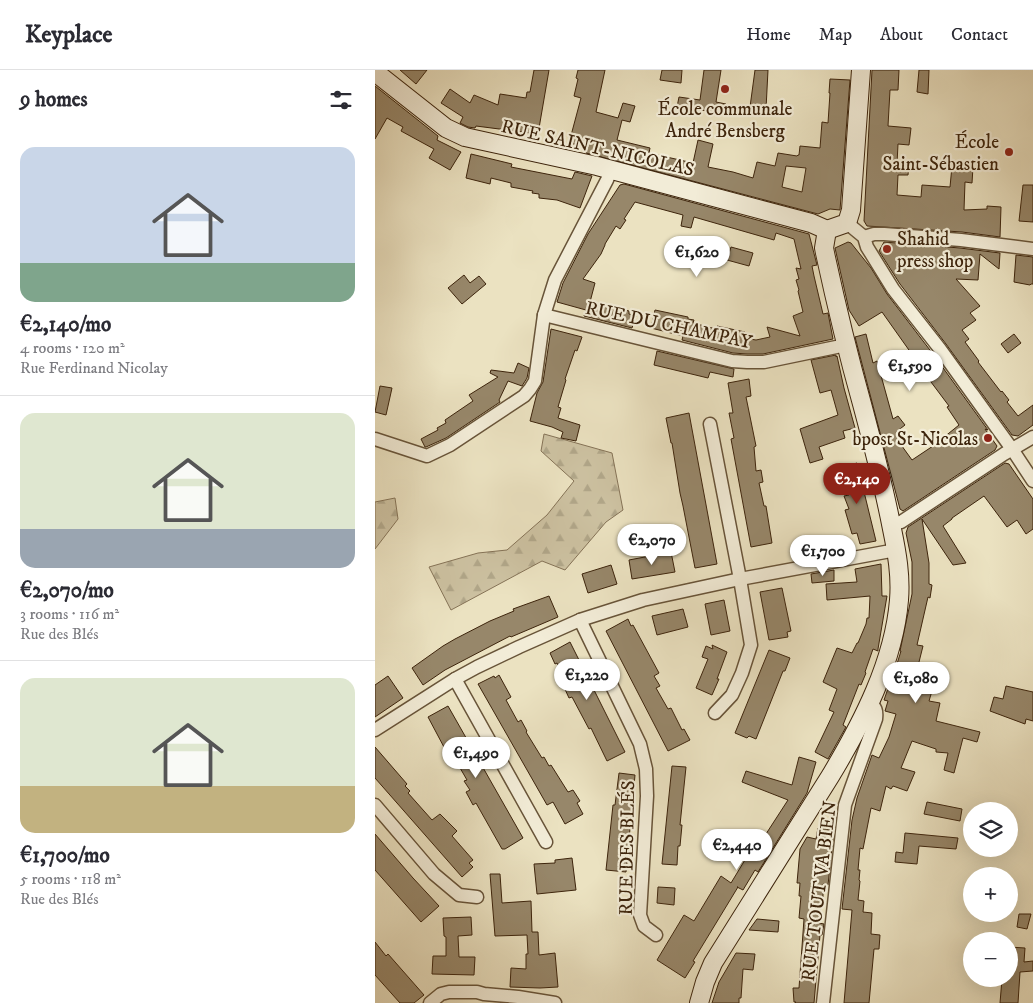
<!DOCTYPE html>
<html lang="en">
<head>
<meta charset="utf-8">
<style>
	body { margin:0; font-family:"IM FELL DW Pica",serif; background:#f7f7f7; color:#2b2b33; height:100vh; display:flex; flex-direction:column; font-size:19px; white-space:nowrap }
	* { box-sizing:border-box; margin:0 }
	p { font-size:16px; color:#7c7c81 }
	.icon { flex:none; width:28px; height:28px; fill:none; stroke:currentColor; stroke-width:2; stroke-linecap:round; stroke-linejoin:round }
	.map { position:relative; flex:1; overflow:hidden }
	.side { display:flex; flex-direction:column; background:#fff; width:375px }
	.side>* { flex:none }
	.tools { position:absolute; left:588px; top:732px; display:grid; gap:10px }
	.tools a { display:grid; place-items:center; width:55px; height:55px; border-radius:50%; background:#fff; box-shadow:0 5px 20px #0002; font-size:25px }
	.price { position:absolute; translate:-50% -42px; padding:0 11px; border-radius:18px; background:#fff; color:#222; font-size:16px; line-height:32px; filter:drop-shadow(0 1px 2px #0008) }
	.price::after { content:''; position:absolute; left:50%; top:30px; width:15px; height:11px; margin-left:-8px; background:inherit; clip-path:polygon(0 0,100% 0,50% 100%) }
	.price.selected { background:#8f2418; color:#fff }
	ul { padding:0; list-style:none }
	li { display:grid; align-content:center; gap:10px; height:265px; padding:0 20px }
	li+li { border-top:1px solid #e1e1e2 }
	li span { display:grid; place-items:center; height:155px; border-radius:15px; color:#555 }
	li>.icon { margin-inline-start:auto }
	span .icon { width:90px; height:90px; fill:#fffc; stroke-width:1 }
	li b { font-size:21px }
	h2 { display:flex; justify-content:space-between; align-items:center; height:60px; padding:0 20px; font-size:21px }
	header { display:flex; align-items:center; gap:30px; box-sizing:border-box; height:70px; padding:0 25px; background:#fff; border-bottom:1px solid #e1e1e2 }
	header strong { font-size:24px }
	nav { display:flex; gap:28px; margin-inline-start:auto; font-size:18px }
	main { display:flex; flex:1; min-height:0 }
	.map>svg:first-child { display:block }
	.forest { fill:url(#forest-firs); stroke:#857357 }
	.building { fill:#97876a; stroke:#3d240c; fill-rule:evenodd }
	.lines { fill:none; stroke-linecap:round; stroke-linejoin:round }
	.street-casing { stroke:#685439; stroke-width:15 }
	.secondary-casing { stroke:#3d240c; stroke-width:20 }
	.street { stroke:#f2ecd7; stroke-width:12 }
	.secondary { stroke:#f2ecd7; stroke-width:18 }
	.poi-dot { fill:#8f2418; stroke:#f2ecd7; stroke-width:2 }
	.labels { text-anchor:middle; stroke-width:4.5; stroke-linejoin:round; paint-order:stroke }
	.poi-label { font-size:19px; fill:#3d240c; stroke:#f2ecd7; text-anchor:end }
	.street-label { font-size:19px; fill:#3d240c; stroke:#f2ecd7 }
</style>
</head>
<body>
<header>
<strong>Keyplace</strong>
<nav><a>Home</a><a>Map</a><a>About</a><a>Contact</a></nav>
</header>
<main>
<section class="side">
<h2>9 homes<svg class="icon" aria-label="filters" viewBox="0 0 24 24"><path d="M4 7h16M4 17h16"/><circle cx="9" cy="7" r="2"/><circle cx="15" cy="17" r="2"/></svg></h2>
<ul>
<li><span style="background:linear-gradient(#c9d6e8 75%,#7fa58c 0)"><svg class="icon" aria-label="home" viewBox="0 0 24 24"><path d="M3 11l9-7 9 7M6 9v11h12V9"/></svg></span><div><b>€2,140/mo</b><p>4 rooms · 120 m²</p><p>Rue Ferdinand Nicolay</p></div></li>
<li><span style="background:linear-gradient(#dfe7d0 75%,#9aa5b1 0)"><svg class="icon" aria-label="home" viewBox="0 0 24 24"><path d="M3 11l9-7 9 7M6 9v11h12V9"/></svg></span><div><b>€2,070/mo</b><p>3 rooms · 116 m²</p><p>Rue des Blés</p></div></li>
<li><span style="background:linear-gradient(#dfe7d0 70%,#c2b280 0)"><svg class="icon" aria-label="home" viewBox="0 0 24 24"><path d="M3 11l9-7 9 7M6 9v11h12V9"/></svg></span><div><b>€1,700/mo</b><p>5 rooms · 118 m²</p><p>Rue des Blés</p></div></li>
</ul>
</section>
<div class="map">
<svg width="658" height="933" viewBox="0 0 658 933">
	<defs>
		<pattern id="forest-firs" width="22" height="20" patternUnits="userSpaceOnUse" patternTransform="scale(1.25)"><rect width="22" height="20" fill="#cdc2a2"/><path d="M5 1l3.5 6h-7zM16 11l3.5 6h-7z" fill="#b1a78a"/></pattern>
	</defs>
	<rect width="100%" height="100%" fill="#ebe2c1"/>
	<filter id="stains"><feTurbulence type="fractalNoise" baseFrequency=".004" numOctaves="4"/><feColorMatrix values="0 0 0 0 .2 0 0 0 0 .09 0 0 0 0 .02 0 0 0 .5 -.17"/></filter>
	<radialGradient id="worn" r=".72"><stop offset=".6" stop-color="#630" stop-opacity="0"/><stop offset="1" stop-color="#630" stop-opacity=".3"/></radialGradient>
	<!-- forest -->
	<g class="forest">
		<path d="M169,364L237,383L248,440L231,452L190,500L167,491L76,540L54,497L103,483L132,480L172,445L199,411L166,381Z"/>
		<path d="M20,428L23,449L0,479V432Z"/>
	</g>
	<!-- building -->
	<g class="building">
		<path d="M25,0H52L41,14Z"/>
		<path d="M159,0H174L163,64L101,56L100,58L93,57L85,53L88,47L66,33L75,19L95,33L99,25L123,35L125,24L151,28L152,22H155Z"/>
		<path d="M203,0H230L221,42L243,48L248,33L260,36L255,52L247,50L242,70L275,78L274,83L318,93L323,70L338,74L333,97L358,102L378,108L382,92L400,96L403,83L422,86L423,85H424L425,76L445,78L447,52L453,53L455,23H454L455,9L475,10L465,140L455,139L443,144L211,83L213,77L194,73L206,28L199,26L203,9L201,8ZM411,96L431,98L427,122L407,117Z"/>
		<path d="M287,0H307L306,13L285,10Z"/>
		<path d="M329,0H346L341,32L351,34L349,43L302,37L304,27L325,30Z"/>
		<path d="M380,0H393L391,39L375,37Z"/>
		<path d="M497,0H524L523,20H515L513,56L536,58L534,75L523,74L522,94H534L533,105H523L522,125L546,127L547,115L575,117L577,96L598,97L597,113L590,112L589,140L612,139V136L626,137L625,167L587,162L492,156L489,151Z"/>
		<path d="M544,0H554L553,24L542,22Z"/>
		<path d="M0,16L63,66L62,70L86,82L75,100L54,88L59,79L26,61L28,57L12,48L0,69Z"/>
		<path d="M96,84L137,94L136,97L197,109L200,102L217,106L205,138L182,130L164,128V124L157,123L158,121L136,117V113L116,108L115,114L91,108Z"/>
		<path d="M249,114L434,164L442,195L437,196L439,206L448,244L453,243L458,269L388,284H372L358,283L307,270L308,266L276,258L280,240L313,247V249L319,250L318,253L341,259L342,256L370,262L369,268L381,270L395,267L392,257L425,266L418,246L428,242L423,221L424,220L421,210L424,209L421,198L426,199L419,169L401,163L399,170L319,147L316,158L306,156L308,145L260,132L249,149L251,150L245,159L241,156L230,174V175L226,184L208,209L220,213L215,232L254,241V244L261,246L257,258L209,246L211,240L182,232L188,213L213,164L245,115Z"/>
		<path d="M648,115H658V152L644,151Z"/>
		<path d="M473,172L476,173L496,198L512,224L558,284L613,360L610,359L622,376L620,380L528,441L525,439L480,267L491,264L498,293L502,291L518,349L523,346L530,355L521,362L527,370L524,372L537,390L558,376L584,355L572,337L574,336L550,304L545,308L535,294L541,290L507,242L484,256L474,240L460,178Z"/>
		<path d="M509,172L585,178L625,183L624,199L605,184L603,210L581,209L605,236L595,243L601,250L587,260L594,269L590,272L604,291L603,292L626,322L627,321L634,330L632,332L643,346L658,335V355L643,366L637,365L571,274L525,214L504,181Z"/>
		<path d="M356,177L378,183L374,196L352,190Z"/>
		<path d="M641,185L658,187V214H656L655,215L639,212Z"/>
		<path d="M89,205L95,213L104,206L111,214L87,234L73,218Z"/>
		<path d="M176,259L207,267L202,281L200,280L190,309L191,310L183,337L186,338L183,348L205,355L201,371L186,368L188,362L177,357L155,351L162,323L168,312Z"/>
		<path d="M639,264L646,273L633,283L626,274Z"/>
		<path d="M282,281L359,299L358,307L335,302L333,308L279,295Z"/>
		<path d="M461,285V287L462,286L469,318L480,358L468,361L470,368L444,377L448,389L435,393L425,359L463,345L456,320L445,323L436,290Z"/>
		<path d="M143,293L154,298L152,308L147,316L133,311L124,330L125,332L71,368L51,377H50L46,369L63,360L62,358L71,353L70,350L98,331L94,325L123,307L115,303L116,300L139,303Z"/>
		<path d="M374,309L376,326L371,327L381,376L379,377L381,401L386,400L388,412L384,413L389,436H391L397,473L376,477L356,369L359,368L354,343H358L353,313Z"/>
		<path d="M5,316L17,318L11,345L0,342Z"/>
		<path d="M314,343L342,494L320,498L308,436L305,423L297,373H296L291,348Z"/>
		<path d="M482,393L501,471L485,474L482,463L477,464L470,440L474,439L469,426L474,425L465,398Z"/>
		<path d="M630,393L634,394L658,429V459L651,464L642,450L632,457L609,426L577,448V449L568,456L591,493L578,495L547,449L554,493V514L557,515L555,528L553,527L542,575L548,576L538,616L557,621L554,631L565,633L561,651L605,662L602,672L588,668L579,703L569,700L573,683L561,682V679L537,671L526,698L540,702L532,721L518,716L516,719L511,716L505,741L496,738L488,779L485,778L483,800H485L484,810L485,811L483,830L489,831L488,842L497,843L496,864L505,865L504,879H499L494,933H469L477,840L467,839L477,750L482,728L497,685L504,688L514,667L521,644L510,641L513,631L509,630L516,610H517L526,581H525L537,524V492L531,463L533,457Z"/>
		<path d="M296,482L300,502L257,509L254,490Z"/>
		<path d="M506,494L507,526H512L503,579V581L498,579L490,602L491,603L486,615L484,614L468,655L471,657L453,689L440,682L459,642L454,640L462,619L448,612L462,578L477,583L482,573H483L491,554L492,548H494L495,526L452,530L451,514L482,512L480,499Z"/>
		<path d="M236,495L242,514L213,523L207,504Z"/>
		<path d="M459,500V511L437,513L436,504Z"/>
		<path d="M407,518L416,561L412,562L413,567L394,570L385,522Z"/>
		<path d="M174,526L183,547L136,567L135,566L70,600L48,615L37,598L68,576L80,569L115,551L139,541L138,539Z"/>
		<path d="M349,530L355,561L336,565L330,534Z"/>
		<path d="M308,539L313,557L282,565L277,546Z"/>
		<path d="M253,549L256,556L258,555L284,603L279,606L285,616L281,618L293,639L296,638L307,660L309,659L315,670L293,681L231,561Z"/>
		<path d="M195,572L250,682L232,691L216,658L214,659L197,627L194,628L189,617L194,615L182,593L180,594L175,583Z"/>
		<path d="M337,575L352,582L342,609H344L337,625L321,618L333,589L327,587L331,576L338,579Z"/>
		<path d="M394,580L415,588L410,601H408L381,669L374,666L372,668L360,663Z"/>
		<path d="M124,605L136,627L131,630L143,652L146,650L152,661L151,662L167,688L169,687L174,696L176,695L193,722L198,720L205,731L202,733L208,744L190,754L178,732L172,735L103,614L119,606L120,608Z"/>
		<path d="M13,606L28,628L0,647V615Z"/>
		<path d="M631,616L658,622V651L651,649L650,654L615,641L619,627L628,629Z"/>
		<path d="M73,636L148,768L130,779H127L101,733L98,735L91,722L95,720L89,711L92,710L73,677L70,679L53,647Z"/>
		<path d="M0,677L32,714L30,716L35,721L33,723L57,750L65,744L82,761L77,766L98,790L94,793L98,797L87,807L0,708Z"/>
		<path d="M424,687L441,692L432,723L383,802L380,800L368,820L362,817H363L318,891L320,892L310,908L282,890L309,845L319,851L346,806L356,813L379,775H376L383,764L389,767L413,730L367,712L371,701L417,715Z"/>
		<path d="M297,696L311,697L305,755H307L305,776H303L302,795L287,794Z"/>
		<path d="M244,703L260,705L251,802L231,800L238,735H240Z"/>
		<path d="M552,732L587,739L585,751L549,744Z"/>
		<path d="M443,758L459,760L453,815L448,814V827H446L444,853L449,854L447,865H445L439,933H420L421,932H419L418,918H424L429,849L424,848L426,826H424L425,813H422L425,779L432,767L441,769Z"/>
		<path d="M530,763L583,768L581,779L544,776L542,794L520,792L521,782L528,783Z"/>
		<path d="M0,764L38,808L64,836L46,852L0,800Z"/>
		<path d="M197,788L201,820L162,824L159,794L180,793V790Z"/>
		<path d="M115,804H125L127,833L156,831L157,862H163L164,885L180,883L183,917L165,918L135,917L136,898L151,899V884H153L152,865L120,866Z"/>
		<path d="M283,817L300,818L299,835L282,833Z"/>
		<path d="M644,844H656L652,859L642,857Z"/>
		<path d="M96,847L97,865L83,866L84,887H100L99,905L57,904L58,886H71V867L69,866L68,848Z"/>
		<path d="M382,849L404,851L403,862L374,860Z"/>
		<path d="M0,872L11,886L13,884L49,925L39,933H25L0,905Z"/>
		<path d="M634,877L650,878L649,892L658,891V901L645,902L643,933H625L627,909H634Z"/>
		<path d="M361,883L380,884L378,900L368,899L366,928H364V933H337L344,912Z"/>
	</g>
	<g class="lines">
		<!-- street casing -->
		<g class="street-casing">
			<g id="street">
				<path d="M472,153L489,167L492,177L518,219L565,279L637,379L658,411"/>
				<path d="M489,167L499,164H509L586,170L658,179"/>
				<path d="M169,245L357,291L372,292H389L471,275"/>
				<path d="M335,354L365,509L376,575L367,603L357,625L340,643"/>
				<path d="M0,369L52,386L75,375L149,326L155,319L160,311L169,245L180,210L232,110L236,100"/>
				<path d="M516,454L526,452L629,384L658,367"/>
				<path d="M205,550L265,674L271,699L272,726L265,845L269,856L281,865"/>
				<path d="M80,609L171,772"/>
				<path d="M0,660L80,609L102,597L144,577L205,550L268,530L365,509L521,480"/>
				<path d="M0,735L59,804L84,825L102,827"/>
				<path d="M55,933L66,924L74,922H102L109,924L143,927L180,933"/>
				<path d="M448,933L470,735L501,649C502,641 501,637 494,632"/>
			</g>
		</g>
		<!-- secondary casing -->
		<g class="secondary-casing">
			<g id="secondary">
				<path d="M0,2L71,58L90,67L222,96L436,153L452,160"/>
				<path d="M452,160L472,153L476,140L486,0"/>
				<path d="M324,933L330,912L338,893L456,705C487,653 519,592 524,530C526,506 522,483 517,459C509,417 498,375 487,334C473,284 461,234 450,183L449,178L452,160"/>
			</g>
		</g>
		<!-- street -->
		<use href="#street" class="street"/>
		<!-- secondary -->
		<use href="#secondary" class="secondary"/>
	</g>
	<!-- markers -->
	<g class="poi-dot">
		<circle cx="350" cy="19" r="5"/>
		<circle cx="634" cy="82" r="5"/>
		<circle cx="512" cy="179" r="5"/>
		<circle cx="613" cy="368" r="5"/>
	</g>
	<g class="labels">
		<!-- poi labels -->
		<g class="poi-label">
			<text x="350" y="45" text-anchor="middle">École communale<tspan x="350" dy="22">André Bensberg</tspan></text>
			<text x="624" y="78">École<tspan x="624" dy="22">Saint-Sébastien</tspan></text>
			<text x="522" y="175" text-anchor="start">Shahid<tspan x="522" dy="22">press shop</tspan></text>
			<text x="603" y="375">bpost St-Nicolas</text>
		</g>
		<!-- street labels -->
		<g class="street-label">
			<text transform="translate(223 77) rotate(13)" y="7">RUE SAINT-NICOLAS</text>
			<text transform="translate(294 254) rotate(12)" y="7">RUE DU CHAMPAY</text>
			<text transform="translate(251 778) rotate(-89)" y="7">RUE DES BLÉS</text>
			<text transform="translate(443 821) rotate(-83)" y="7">RUE TOUT VA BIEN</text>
		</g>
	</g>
	<rect width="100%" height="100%" filter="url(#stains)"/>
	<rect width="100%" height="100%" fill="url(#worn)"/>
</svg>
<div class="tools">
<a><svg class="icon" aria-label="layers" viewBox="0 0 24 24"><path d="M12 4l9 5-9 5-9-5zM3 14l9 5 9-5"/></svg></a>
<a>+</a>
<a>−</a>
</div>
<b class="price" style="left:322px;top:208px">€1,620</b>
<b class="price" style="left:535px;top:322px">€1,590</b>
<b class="price selected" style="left:482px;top:435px">€2,140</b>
<b class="price" style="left:277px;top:496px">€2,070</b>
<b class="price" style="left:448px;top:507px">€1,700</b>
<b class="price" style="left:212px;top:631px">€1,220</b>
<b class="price" style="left:541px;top:634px">€1,080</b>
<b class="price" style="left:101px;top:709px">€1,490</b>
<b class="price" style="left:362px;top:801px">€2,440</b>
</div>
</main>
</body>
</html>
